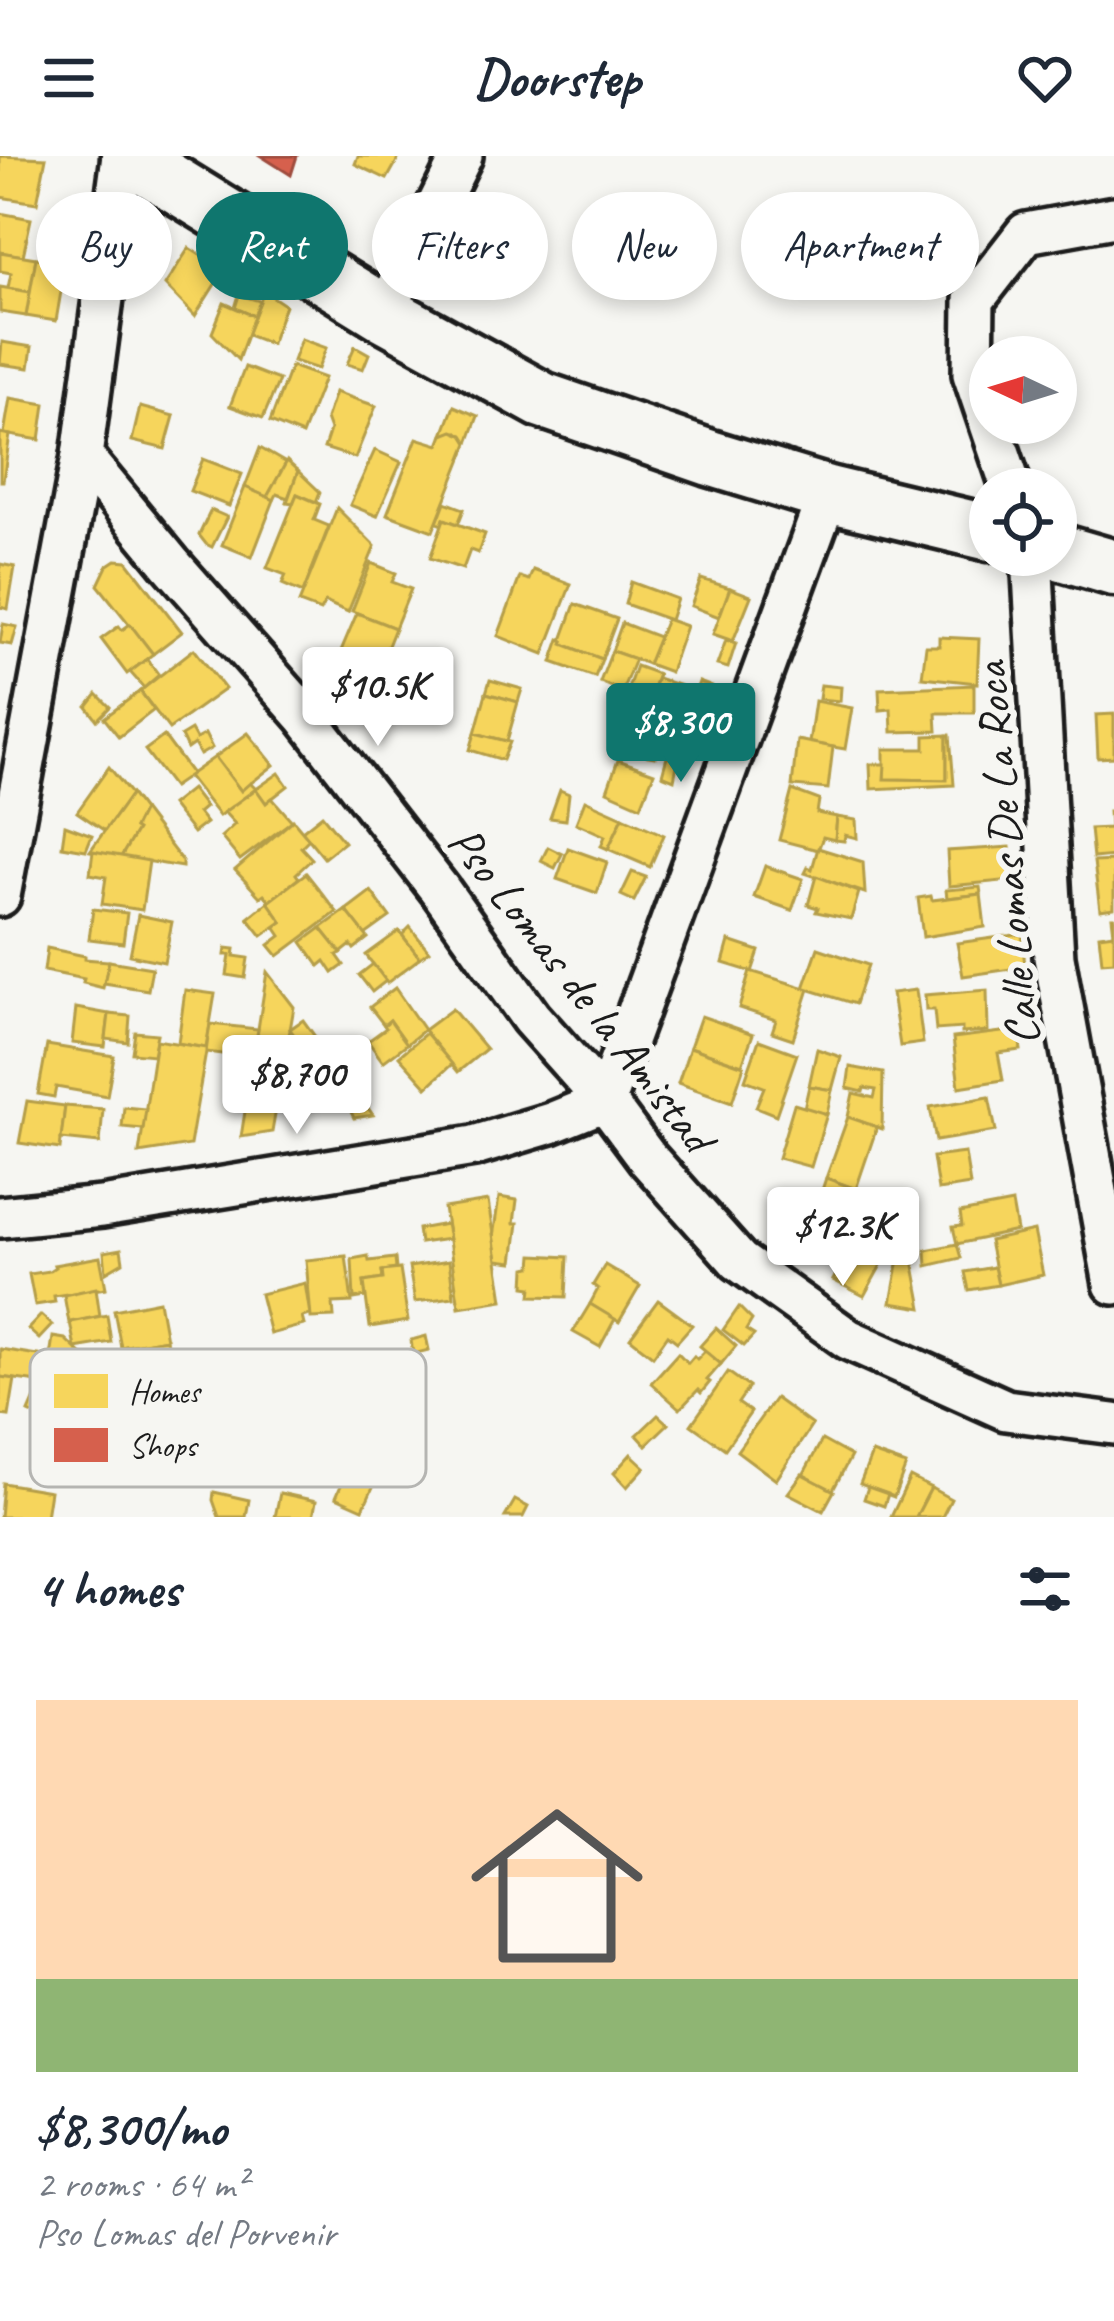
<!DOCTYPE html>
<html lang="en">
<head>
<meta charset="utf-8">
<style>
	body { margin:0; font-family:Caveat,sans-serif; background:#f6f6f7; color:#1f2937; height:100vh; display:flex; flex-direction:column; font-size:45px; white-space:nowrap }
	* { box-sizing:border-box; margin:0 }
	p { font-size:39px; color:#747a83 }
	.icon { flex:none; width:66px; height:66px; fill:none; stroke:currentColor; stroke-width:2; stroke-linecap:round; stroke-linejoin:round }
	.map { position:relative; height:1361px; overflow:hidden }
	.sheet { display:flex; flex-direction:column; background:#fff; flex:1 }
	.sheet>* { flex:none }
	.guide { position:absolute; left:36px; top:36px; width:1044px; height:108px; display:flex; gap:24px }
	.needle { width:78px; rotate:274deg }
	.controls { position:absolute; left:969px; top:180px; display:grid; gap:24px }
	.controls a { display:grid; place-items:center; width:108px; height:108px; border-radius:50%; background:#fff; box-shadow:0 6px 18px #0003; font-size:60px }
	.price { position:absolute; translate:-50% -102px; padding:0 27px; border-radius:12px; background:#fff; color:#222; font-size:39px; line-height:78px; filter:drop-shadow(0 3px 6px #0008) }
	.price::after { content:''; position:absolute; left:50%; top:72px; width:36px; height:27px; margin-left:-18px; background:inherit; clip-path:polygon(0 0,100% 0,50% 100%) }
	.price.active { background:#0f766e; color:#fff }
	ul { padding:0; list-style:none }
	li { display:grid; align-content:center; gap:24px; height:636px; padding:0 36px }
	li span { display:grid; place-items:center; height:372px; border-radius:0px; color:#555 }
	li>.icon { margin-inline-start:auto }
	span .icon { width:216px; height:216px; fill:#fffc; stroke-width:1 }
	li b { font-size:51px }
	h2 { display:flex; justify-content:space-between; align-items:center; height:144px; padding:0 36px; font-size:51px }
	.pill { padding:0 42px; border-radius:54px; background:#fff; box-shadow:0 6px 18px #0003; font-size:42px; line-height:108px }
	.pill.active { background:#0f766e; color:#fff }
	header { display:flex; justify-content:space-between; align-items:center; height:156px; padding:0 36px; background:#fff; font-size:54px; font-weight:600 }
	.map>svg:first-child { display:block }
	.homes { fill:#f6d55c; stroke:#b59e49; stroke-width:3 }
	.shops { fill:#d6604d; stroke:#9e4c3e; stroke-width:3 }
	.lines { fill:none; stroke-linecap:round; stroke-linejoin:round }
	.street-casing { stroke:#1c1c1c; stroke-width:48 }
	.secondary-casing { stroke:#1c1c1c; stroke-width:63 }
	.street { stroke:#f6f6f2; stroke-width:39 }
	.secondary { stroke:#f6f6f2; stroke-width:54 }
	.labels { text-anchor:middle; stroke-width:12; stroke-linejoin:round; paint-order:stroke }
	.street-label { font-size:48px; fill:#1c1c1c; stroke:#f6f6f2 }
	.key { fill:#f6f6f2; stroke:#b5b5b2; stroke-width:3 }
	.key-label { font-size:33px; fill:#1c1c1c }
</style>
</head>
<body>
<header><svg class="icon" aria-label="menu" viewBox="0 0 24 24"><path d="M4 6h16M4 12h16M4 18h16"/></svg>Doorstep<svg class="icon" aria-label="heart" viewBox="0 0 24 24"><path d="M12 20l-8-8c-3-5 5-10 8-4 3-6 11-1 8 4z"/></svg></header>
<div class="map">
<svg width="1114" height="1361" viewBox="0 0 1114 1361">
	<rect width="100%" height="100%" fill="#f6f6f2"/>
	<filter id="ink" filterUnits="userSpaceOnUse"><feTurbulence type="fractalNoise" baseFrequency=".00833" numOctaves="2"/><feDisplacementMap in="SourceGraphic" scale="24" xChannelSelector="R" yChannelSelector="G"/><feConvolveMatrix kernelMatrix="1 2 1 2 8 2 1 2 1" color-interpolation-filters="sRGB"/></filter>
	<g filter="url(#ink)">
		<!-- homes -->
		<g class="homes">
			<path d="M0,0L46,2L37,47L0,41Z"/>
			<path d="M358,0H400L387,23L355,8Z"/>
			<path d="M56,50L74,53L70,81L51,77Z"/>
			<path d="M0,57L31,63L23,100L0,96Z"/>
			<path d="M189,92L224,114L195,160L165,129Z"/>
			<path d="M0,96L36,102L30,136L8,132L11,117L0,115Z"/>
			<path d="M36,102L66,106L56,165L26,160Z"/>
			<path d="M0,131L30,136L26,160L0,156Z"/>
			<path d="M264,135L285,149L271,188L247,179Z"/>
			<path d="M239,139L260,145L254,160L235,152Z"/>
			<path d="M224,147L254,160L238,204L212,177Z"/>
			<path d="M301,183L326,192L318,213L293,205Z"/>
			<path d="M2,186L32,191L29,212L0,208Z"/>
			<path d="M355,190L369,198L363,213L347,208Z"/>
			<path d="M291,210L324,222L302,279L270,266Z"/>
			<path d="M245,211L279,224L263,262L230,250Z"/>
			<path d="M335,236L376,250L355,302L324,292L330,274L326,263Z"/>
			<path d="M10,242L45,248L40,284L4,278Z"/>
			<path d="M454,250L478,260L468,287L458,276L443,279Z"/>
			<path d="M140,251L174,260L165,293L132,285Z"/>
			<path d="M453,275L463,279L468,287L433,375L387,358L417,282L439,289L443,279Z"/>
			<path d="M0,277L10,279L3,325H0Z"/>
			<path d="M260,292L286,307L267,341L245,331Z"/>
			<path d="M375,294L401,306L377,360L350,349Z"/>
			<path d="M203,303L242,318L229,350L190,335Z"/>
			<path d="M287,305L298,315L288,342L277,338L274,344L267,341Z"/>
			<path d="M298,315L320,336L316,346L297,338L293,347L287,346Z"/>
			<path d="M245,331L274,344L252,401L222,389Z"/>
			<path d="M297,338L320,348L314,364L329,370L303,437L282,428L286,419L267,412Z"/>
			<path d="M445,346L464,353L458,368L444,363L442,369L437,367Z"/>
			<path d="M337,352L375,390L348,456L325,446L320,455L299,447Z"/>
			<path d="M211,354L227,361L212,391L206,388L199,379Z"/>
			<path d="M444,363L485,378L478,397L470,394L463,413L430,402Z"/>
			<path d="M116,404L127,405L182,476L153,498L98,429L107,410Z"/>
			<path d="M371,407L396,417L392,426L411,433L395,472L352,455Z"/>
			<path d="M0,408L15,411L8,453L0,451Z"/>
			<path d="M533,414L571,428L544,498L498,480L520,421L529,424Z"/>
			<path d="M701,423L730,432L719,461L691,450Z"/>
			<path d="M631,426L677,443L670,464L625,448Z"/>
			<path d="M730,432L751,440L733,485L713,478Z"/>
			<path d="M575,448L617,463L602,503L563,488L564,485L562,484Z"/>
			<path d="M357,457L395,472L380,510L368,505L365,512L338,502Z"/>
			<path d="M666,463L686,470L670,516L648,508Z"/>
			<path d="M622,467L659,481L648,508L612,495Z"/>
			<path d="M3,468L17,471L12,489L0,487Z"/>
			<path d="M130,468L153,498L127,518L101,483L119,470L122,474Z"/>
			<path d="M939,481L979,483L977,527L922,521L926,490H939Z"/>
			<path d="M560,483L564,485L563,488L602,503L595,521L552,506Z"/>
			<path d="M726,484L736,487L728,512L717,509Z"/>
			<path d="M194,493L225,533L169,573L140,535Z"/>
			<path d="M612,495L635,503L622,535L600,526Z"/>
			<path d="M147,503L159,519L144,532L130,516Z"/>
			<path d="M636,510L658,518L642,562L620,554Z"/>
			<path d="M657,522L696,535L683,570L662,563L660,569L642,562Z"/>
			<path d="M490,524L522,533L518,546L486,537Z"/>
			<path d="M699,526L720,534L706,574L684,567Z"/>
			<path d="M821,529L841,531L840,545L819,543Z"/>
			<path d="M974,529V557H936L937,575L892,576L891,553L880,554L879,533Z"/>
			<path d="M140,535L154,554L119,581L104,562Z"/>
			<path d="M486,537L518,546L507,585L475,577Z"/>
			<path d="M97,538L110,551L97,564L87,551Z"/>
			<path d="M815,545L852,552L845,593L809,587Z"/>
			<path d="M1114,558V601L1098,602L1096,559Z"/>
			<path d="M643,562L661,569L655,601L636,598Z"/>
			<path d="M191,574L196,583L205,578L212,592L200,599L194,588L187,593L181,580Z"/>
			<path d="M248,577L274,609L241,635L215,601Z"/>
			<path d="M475,577L510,586L503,604L470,594Z"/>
			<path d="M947,579V624L884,623V593H925V580Z"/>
			<path d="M947,579H950L954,629L871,633L870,608H885L884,623L947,624Z"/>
			<path d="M164,580L192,618L173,631L145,594Z"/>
			<path d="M797,584L833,591L828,633L792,630Z"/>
			<path d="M215,601L241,635L250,627L256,633L219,660L188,620Z"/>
			<path d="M667,601L678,604L674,624L662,619Z"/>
			<path d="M618,604L654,617L641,650L607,635Z"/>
			<path d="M109,611L131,638L105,675L77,656Z"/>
			<path d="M279,617L288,630L266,647L256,633Z"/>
			<path d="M191,633L205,651L198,657L206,667L193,677L171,649Z"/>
			<path d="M256,633L266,647L272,642L292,665L240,704L221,681L235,668L224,656Z"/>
			<path d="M560,634L569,638L566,664L550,662Z"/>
			<path d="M792,634L819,644L817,657L837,661L835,684L823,681L818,694L779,684Z"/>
			<path d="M131,638L143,654L134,672L137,674L121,701L90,695Z"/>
			<path d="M585,644L623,661L608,693L601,690L605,680L576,667Z"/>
			<path d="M143,654L182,705V711L121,701L137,674L134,672Z"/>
			<path d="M1109,655H1114V700L1093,702L1090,673L1110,672Z"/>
			<path d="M322,659L344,686L324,702L302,675Z"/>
			<path d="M623,661L664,679L650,711L608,693Z"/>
			<path d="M837,661L856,664L857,682L845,679L844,685L835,684Z"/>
			<path d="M293,664L309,683L301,691L312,703L296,718L299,722L270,745L264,738L260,741L235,714Z"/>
			<path d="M65,669L92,679L86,694L62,690Z"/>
			<path d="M548,691L562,698L555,712L541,705Z"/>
			<path d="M1010,691L1014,724L949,730L947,695Z"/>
			<path d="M568,692L607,706L597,737L557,723Z"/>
			<path d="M818,692L863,706L865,737L805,717L808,711L812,713Z"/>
			<path d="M93,695L149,705L142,754L102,748L106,721L90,718Z"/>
			<path d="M1114,705V752L1100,754L1094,706Z"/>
			<path d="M765,710L803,723L792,754L754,741Z"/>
			<path d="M632,716L646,721L634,745L621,739Z"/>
			<path d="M306,717L337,756L278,800L269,789L281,780L275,771L282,766L268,746Z"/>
			<path d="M816,720L859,736L851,763L816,756L818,752L808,749Z"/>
			<path d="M980,731L981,738L947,742L946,734Z"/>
			<path d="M371,735L390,761L365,779L346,754Z"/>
			<path d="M981,738L985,771L923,781L918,742L931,740L932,744Z"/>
			<path d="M268,746L282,766L262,780L248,762Z"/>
			<path d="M93,753L127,757L123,787L89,783Z"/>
			<path d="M346,754L368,782L354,793L351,789L341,797L321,772Z"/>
			<path d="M138,759L172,766L164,806L130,799Z"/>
			<path d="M1112,761H1114V805L1102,806L1099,779L1114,777Z"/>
			<path d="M410,771L429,795L420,802L402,779Z"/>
			<path d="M321,772L341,797L337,799L344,809L333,817L325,805L319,810L302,786Z"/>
			<path d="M399,775L420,802L387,827L366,799Z"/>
			<path d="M1022,778L1025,811L963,820L957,787Z"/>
			<path d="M729,785L759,795L752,816L723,807Z"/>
			<path d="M47,792L85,800V803L109,805L103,832L83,827L84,823L44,815Z"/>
			<path d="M226,792L235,793L234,800L248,802L245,822L227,819L230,799H225Z"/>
			<path d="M818,792L868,809L855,848L804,832Z"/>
			<path d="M109,805L152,812L148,834L104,827Z"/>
			<path d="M373,808L386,825L372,836L359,819Z"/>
			<path d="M750,815L809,833L793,883L772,876L776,864L739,852Z"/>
			<path d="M267,816L294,851L272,976L241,981Z"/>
			<path d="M395,832L424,874L407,888L390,864L384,869L370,851Z"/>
			<path d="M185,834L215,838L206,892L178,887Z"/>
			<path d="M916,834L923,887L900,890L892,837Z"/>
			<path d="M987,834L988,875L962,877V872L936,874L934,854H926L925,839Z"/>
			<path d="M76,852L109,858L105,891L72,887Z"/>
			<path d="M452,853L486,893L458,916L424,874Z"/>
			<path d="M109,858L130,860L128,886L106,883Z"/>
			<path d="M701,860L753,878L742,909L690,891Z"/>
			<path d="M303,864L321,889L310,902L290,873Z"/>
			<path d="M390,864L407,888L383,906L368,885L386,872L384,869Z"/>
			<path d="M210,868L258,873L253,902L206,896Z"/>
			<path d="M1018,874L1021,894L998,897L1003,924L959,931L953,882Z"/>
			<path d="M135,876L157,878L153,899L132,897Z"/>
			<path d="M426,877L452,908L427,931L399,900Z"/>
			<path d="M156,884L206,892V896L190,989L139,997Z"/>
			<path d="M759,884L797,898L776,959L756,951L764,931L745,924Z"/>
			<path d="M47,889L114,900L107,940L56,931L54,941L38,938Z"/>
			<path d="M690,891L744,910L732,946L678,927Z"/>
			<path d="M817,893L841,901L832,934L809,930Z"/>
			<path d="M321,894L336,928L315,937L311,928L297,934L299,939L292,942L282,918L283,913Z"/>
			<path d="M850,911L883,917L882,973L848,961L853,937L874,942L876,934L864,932L863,936L847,932Z"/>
			<path d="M809,930L832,934L827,958L804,952Z"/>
			<path d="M989,941L996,975L936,985L930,951Z"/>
			<path d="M27,945L65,950L60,993L19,987Z"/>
			<path d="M363,945L373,959L354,962L349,952Z"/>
			<path d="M794,948L827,958L811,1011L778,1002Z"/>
			<path d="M65,950L103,953L100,987L61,983Z"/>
			<path d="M124,951L146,953L143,973L122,971Z"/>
			<path d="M848,961L877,971L856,1033L826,1022Z"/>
			<path d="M965,997L970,1029L938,1034L933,1001Z"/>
			<path d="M826,1022L856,1033L850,1051L820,1040Z"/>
			<path d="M499,1041L517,1044L514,1067H518L513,1106L497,1104L493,1081Z"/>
			<path d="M488,1045L503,1144L459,1151L444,1052Z"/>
			<path d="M1012,1047L1017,1075L957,1088L953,1071L962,1070L960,1057Z"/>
			<path d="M867,1053L901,1072L886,1100L853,1080Z"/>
			<path d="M446,1068L449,1083L420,1087L418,1073Z"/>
			<path d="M1034,1075L1043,1119L998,1129L989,1085Z"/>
			<path d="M850,1079L886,1100L864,1140L833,1124L846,1100L841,1097Z"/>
			<path d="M902,1087L910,1088L922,1152L891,1147Z"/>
			<path d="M957,1088L961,1102L927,1110L926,1094Z"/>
			<path d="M121,1093L123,1106L106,1116L104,1096Z"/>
			<path d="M533,1099L568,1101L566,1141L531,1140L532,1131L525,1130L526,1112L532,1111Z"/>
			<path d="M346,1100L352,1146L333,1147L334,1161L311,1162L306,1104Z"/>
			<path d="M368,1100L369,1105L395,1102L396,1113L382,1115L383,1123L364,1126L366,1141L354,1143L352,1103Z"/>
			<path d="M100,1101L106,1132L54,1140L55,1146L35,1149L29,1118L49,1115L55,1111L54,1109Z"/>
			<path d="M449,1105L454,1141L415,1146L409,1111Z"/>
			<path d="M605,1109L640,1130L619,1166L590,1148L598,1133L593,1129Z"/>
			<path d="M994,1111L998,1129L969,1134L965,1116Z"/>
			<path d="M400,1113L408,1165L370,1171L364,1126L383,1123L382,1115Z"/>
			<path d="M305,1127L310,1159L302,1161L304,1169L270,1178L260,1138Z"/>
			<path d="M96,1132L100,1160L69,1167L64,1139Z"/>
			<path d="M658,1144L692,1169L677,1186L668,1179L653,1200L630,1182Z"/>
			<path d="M159,1145L166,1183L121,1191L114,1154Z"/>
			<path d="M590,1148L615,1163L600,1191L573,1176Z"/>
			<path d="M739,1151L752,1164L746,1174L754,1179L744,1190L723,1174Z"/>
			<path d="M41,1159L52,1169L39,1183L28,1173Z"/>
			<path d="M107,1159L111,1186L75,1192L70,1166Z"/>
			<path d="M716,1172L736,1190L721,1208L700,1190Z"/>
			<path d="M426,1180L429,1194L413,1198L411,1184Z"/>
			<path d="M53,1181L65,1183L105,1221L103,1235L46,1227Z"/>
			<path d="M166,1183L170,1207L126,1216L121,1191Z"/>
			<path d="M0,1193L50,1201L46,1227L0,1221Z"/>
			<path d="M705,1195L721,1208L707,1224L710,1226L701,1237L698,1234L680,1253L651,1227L678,1197L688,1207L694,1200L697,1203Z"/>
			<path d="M728,1216L749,1231L738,1247L751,1256L725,1293L691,1269Z"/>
			<path d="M0,1221L15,1223L9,1260L0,1259Z"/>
			<path d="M42,1226L65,1230L49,1265L29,1256Z"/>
			<path d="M775,1242L812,1269L776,1324L737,1295Z"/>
			<path d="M658,1259L668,1268L646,1289L637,1279Z"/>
			<path d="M822,1284L851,1300L833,1334L803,1319Z"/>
			<path d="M355,1297L399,1316L393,1329L377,1322L363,1353L336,1341Z"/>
			<path d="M872,1297L906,1309L894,1341L860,1328Z"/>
			<path d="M631,1298L645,1311L627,1331L614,1317Z"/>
			<path d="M802,1318L834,1335L823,1355L788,1337Z"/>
			<path d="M910,1321L931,1332L916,1361H891Z"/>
			<path d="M3,1327L50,1335L46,1361H0Z"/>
			<path d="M868,1331L888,1338L884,1350L864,1343Z"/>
			<path d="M931,1332L951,1343L942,1361H916Z"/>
			<path d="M214,1336L249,1344L246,1361H219L213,1344Z"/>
			<path d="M280,1337L316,1345L313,1361H275Z"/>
			<path d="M515,1344L528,1351L523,1361H505Z"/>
		</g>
		<!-- shops -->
		<path class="shops" d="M261,0H297L291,19Z"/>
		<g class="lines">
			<!-- street casing -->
			<g class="street-casing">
				<g id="street">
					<path d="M384,157L462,0"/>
					<path d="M82,300L171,408L305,560L440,734L531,862L605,945L648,1003L739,1105L848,1183L1006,1254L1114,1268"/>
					<path d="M1012,333L973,218L974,144L1026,77L1114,61"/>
					<path d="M1032,399L1054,801L1114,1128"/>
					<path d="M0,740L82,300L122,0"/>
					<path d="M605,945L828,338"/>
					<path d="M0,1061L102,1051L474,990L551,967L605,945"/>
				</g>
			</g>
			<!-- secondary casing -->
			<g class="secondary-casing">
				<g id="secondary">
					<path d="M129,0L384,157L542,244L710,302L828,338L990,377"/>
					<path d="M1056,395L1114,412"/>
				</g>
			</g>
			<!-- street -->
			<use href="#street" class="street"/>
			<!-- secondary -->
			<use href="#secondary" class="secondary"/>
		</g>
	</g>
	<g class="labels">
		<!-- street labels -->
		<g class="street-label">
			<text transform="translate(1005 698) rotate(-95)" y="17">Calle Lomas De La Roca</text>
			<text transform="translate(582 832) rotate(52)" y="17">Pso Lomas de la Amistad</text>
		</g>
	</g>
	<!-- legend -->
	<rect x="30" y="1193" width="396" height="138" rx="18" class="key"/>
	<rect x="54" y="1218" width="54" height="34" fill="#f6d55c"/>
	<rect x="54" y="1272" width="54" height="34" fill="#d6604d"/>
	<g class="key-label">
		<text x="129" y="1247">Homes</text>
		<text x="129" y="1301">Shops</text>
	</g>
</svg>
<div class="controls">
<a><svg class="needle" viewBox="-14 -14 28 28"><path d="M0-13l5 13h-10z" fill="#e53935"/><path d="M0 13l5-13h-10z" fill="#747a83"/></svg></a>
<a><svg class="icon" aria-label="locate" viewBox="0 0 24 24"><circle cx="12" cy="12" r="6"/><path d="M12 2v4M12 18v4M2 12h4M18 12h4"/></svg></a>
</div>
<b class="price" style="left:378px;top:593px">$10.5K</b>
<b class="price active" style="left:681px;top:629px">$8,300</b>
<b class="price" style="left:297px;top:981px">$8,700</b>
<b class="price" style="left:843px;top:1133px">$12.3K</b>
<div class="guide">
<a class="pill">Buy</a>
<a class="pill active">Rent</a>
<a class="pill">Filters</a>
<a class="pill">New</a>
<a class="pill">Apartment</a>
</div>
</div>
<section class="sheet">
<h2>4 homes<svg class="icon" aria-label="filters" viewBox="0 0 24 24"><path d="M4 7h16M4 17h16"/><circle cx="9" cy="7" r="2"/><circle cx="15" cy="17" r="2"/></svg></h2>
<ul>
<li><span style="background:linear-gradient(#ffd9b3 75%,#8fb573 0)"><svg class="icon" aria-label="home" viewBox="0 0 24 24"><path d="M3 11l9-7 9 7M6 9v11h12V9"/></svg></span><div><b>$8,300/mo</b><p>2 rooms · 64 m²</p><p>Pso Lomas del Porvenir</p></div></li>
</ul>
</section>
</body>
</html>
